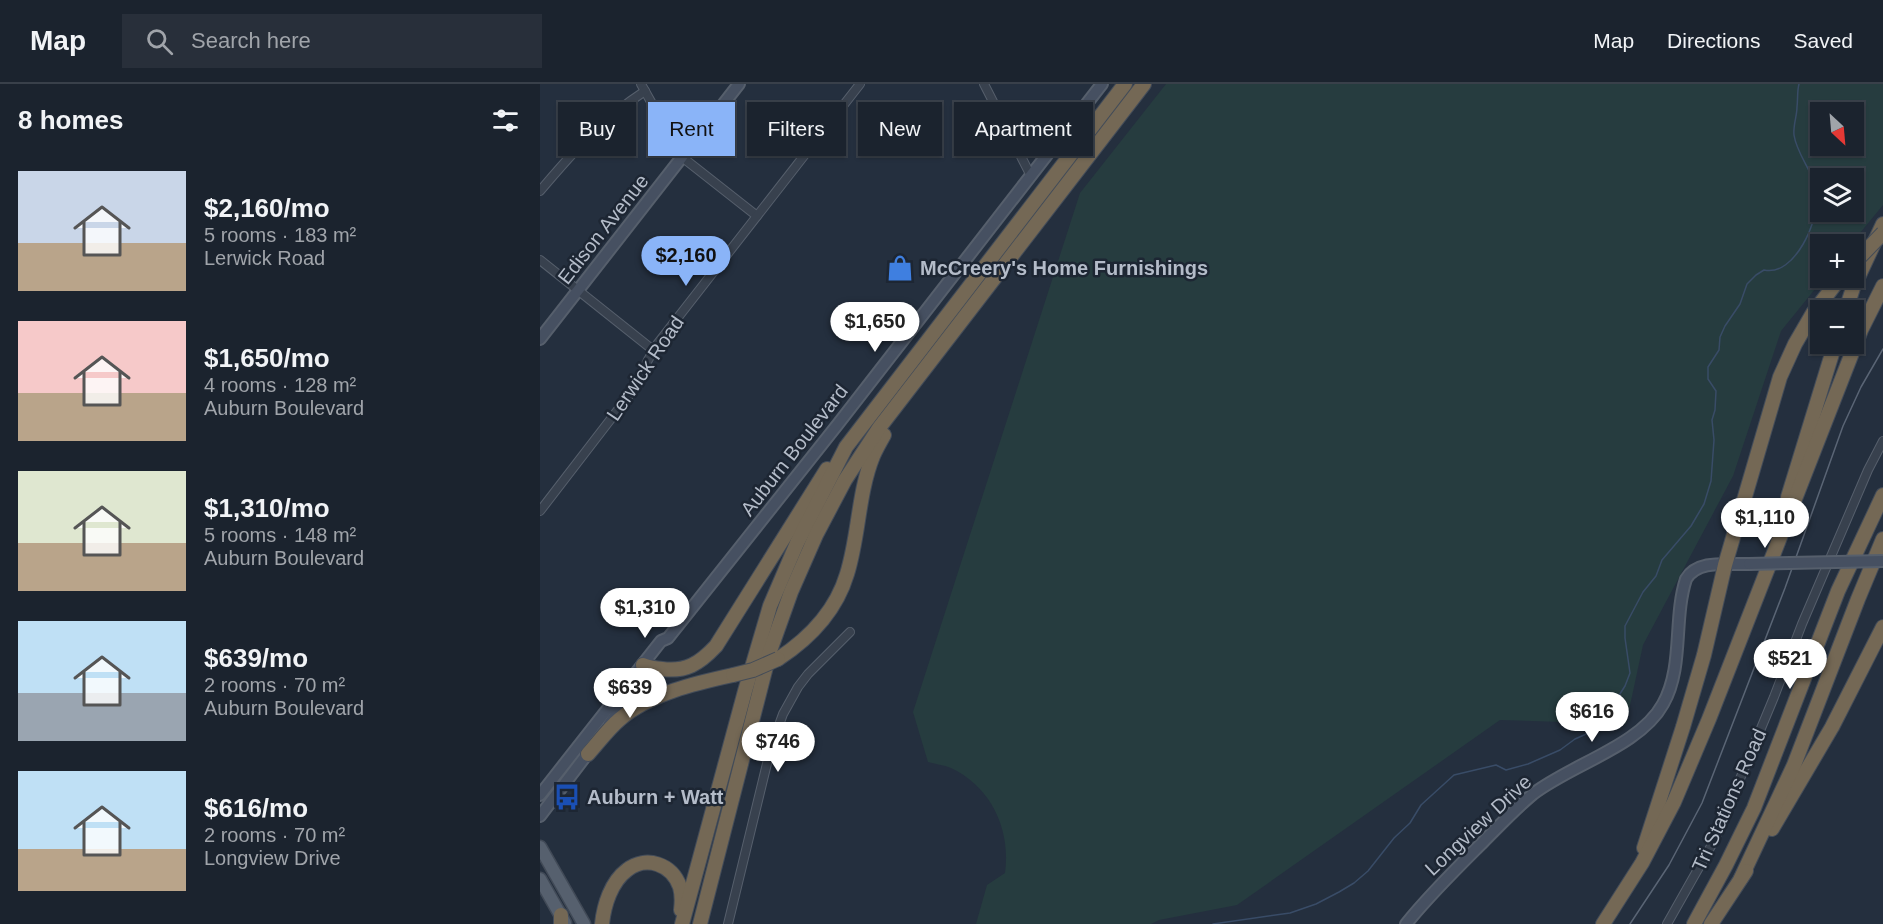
<!DOCTYPE html>
<html lang="en">
<head>
<meta charset="utf-8">
<style>
	body { margin:0; font-family:Helvetica,sans-serif; background:#282f3a; color:#f1f3f6; height:100vh; display:flex; flex-direction:column; font-size:22px; white-space:nowrap }
	* { box-sizing:border-box; margin:0 }
	p { font-size:20px; color:#a0a4aa }
	.icon { flex:none; width:33px; height:33px; fill:none; stroke:currentColor; stroke-width:2; stroke-linecap:round; stroke-linejoin:round }
	.map { position:relative; flex:1; overflow:hidden }
	.details { display:flex; flex-direction:column; background:#1b232e; width:540px }
	.details>* { flex:none }
	.guide { position:absolute; left:18px; top:18px; width:570px; height:54px; display:flex; gap:12px }
	.needle { width:39px; rotate:154deg }
	.fabs { position:absolute; left:1270px; top:18px; display:grid; gap:12px }
	.fabs a { display:grid; place-items:center; width:54px; height:54px; border-radius:0px; background:#1b232e; box-shadow:0 2px 4px #0004,0 0 0 2px #39404a; font-size:30px }
	.price { position:absolute; translate:-50% -51px; padding:0 14px; border-radius:21px; background:#fff; color:#222; font-size:20px; line-height:39px; filter:drop-shadow(0 2px 3px #0008) }
	.price::after { content:''; position:absolute; left:50%; top:36px; width:18px; height:14px; margin-left:-9px; background:inherit; clip-path:polygon(0 0,100% 0,50% 100%) }
	.price.active { background:#8ab4f8; color:#111 }
	ul { padding:0; list-style:none }
	li { display:flex; align-items:center; gap:18px; height:150px; padding:0 18px }
	li span { display:grid; place-items:center; flex:none; width:168px; height:120px; border-radius:0px; color:#555 }
	li>.icon { margin-inline-start:auto }
	span .icon { width:72px; height:72px; fill:#fffc; stroke-width:1 }
	li b { font-size:26px }
	h2 { display:flex; justify-content:space-between; align-items:center; height:72px; padding:0 18px; font-size:26px }
	.chip { padding:0 21px; border-radius:0px; background:#1b232e; box-shadow:0 2px 4px #0004,0 0 0 2px #39404a; font-size:21px; line-height:54px }
	.chip.active { background:#8ab4f8; color:#111 }
	header { display:flex; align-items:center; gap:36px; box-sizing:border-box; height:84px; padding:0 30px; background:#1b232e; border-bottom:2px solid #39404a }
	header strong { font-size:28px }
	nav { display:flex; gap:33px; margin-inline-start:auto; font-size:21px }
	.search { width:420px; height:54px; background:#282f3a; display:flex; align-items:center; gap:15px; box-sizing:border-box; padding:0 21px; border-radius:0px; color:#a0a4aa; font-size:22px }
	main { display:flex; flex:1; min-height:0 }
	.map>svg:first-child { display:block }
	.green { fill:#263c3f; fill-rule:evenodd }
	.lines { fill:none; stroke-linecap:round; stroke-linejoin:round }
	.stream { stroke:#394c67; stroke-width:1.5 }
	.street-casing { stroke:#565f6c; stroke-width:10 }
	.secondary-casing { stroke:#565f6c; stroke-width:14 }
	.primary-casing { stroke:#414a57; stroke-width:15 }
	.highway-casing { stroke:#434c59; stroke-width:16 }
	.street { stroke:#38414e; stroke-width:8 }
	.secondary { stroke:#465061; stroke-width:10 }
	.primary { stroke:#56606e; stroke-width:12 }
	.highway { stroke:#746855; stroke-width:14 }
	.tram { stroke:#5a6575; stroke-width:1.5 }
	.secondary-bridge-casing { stroke:#565f6c; stroke-width:14; stroke-linecap:butt }
	.highway-bridge-casing { stroke:#434c59; stroke-width:16; stroke-linecap:butt }
	.secondary-bridge { stroke:#465061; stroke-width:10 }
	.highway-bridge { stroke:#746855; stroke-width:14 }
	.labels { text-anchor:middle; stroke-width:5; stroke-linejoin:round; paint-order:stroke }
	.street-label { font-size:20px; fill:#b4bcc9; stroke:#1d2633 }
	.poi-label { font-size:20px; font-weight:bold; fill:#b4bcc9; stroke:#1d2633; text-anchor:start }
</style>
</head>
<body>
<header>
<strong>Map</strong>
<div class="search"><svg class="icon" aria-label="search" viewBox="0 0 24 24"><circle cx="10" cy="10" r="6"/><path d="M15 15l6 6"/></svg>Search here</div>
<nav><a>Map</a><a>Directions</a><a>Saved</a></nav>
</header>
<main>
<section class="details">
<h2>8 homes<svg class="icon" aria-label="filters" viewBox="0 0 24 24"><path d="M4 7h16M4 17h16"/><circle cx="9" cy="7" r="2"/><circle cx="15" cy="17" r="2"/></svg></h2>
<ul>
<li><span style="background:linear-gradient(#c9d6e8 60%,#b9a48a 0)"><svg class="icon" aria-label="home" viewBox="0 0 24 24"><path d="M3 11l9-7 9 7M6 9v11h12V9"/></svg></span><div><b>$2,160/mo</b><p>5 rooms · 183 m²</p><p>Lerwick Road</p></div></li>
<li><span style="background:linear-gradient(#f6c9c9 60%,#b9a48a 0)"><svg class="icon" aria-label="home" viewBox="0 0 24 24"><path d="M3 11l9-7 9 7M6 9v11h12V9"/></svg></span><div><b>$1,650/mo</b><p>4 rooms · 128 m²</p><p>Auburn Boulevard</p></div></li>
<li><span style="background:linear-gradient(#dfe7d0 60%,#b9a48a 0)"><svg class="icon" aria-label="home" viewBox="0 0 24 24"><path d="M3 11l9-7 9 7M6 9v11h12V9"/></svg></span><div><b>$1,310/mo</b><p>5 rooms · 148 m²</p><p>Auburn Boulevard</p></div></li>
<li><span style="background:linear-gradient(#bfe0f5 60%,#9aa5b1 0)"><svg class="icon" aria-label="home" viewBox="0 0 24 24"><path d="M3 11l9-7 9 7M6 9v11h12V9"/></svg></span><div><b>$639/mo</b><p>2 rooms · 70 m²</p><p>Auburn Boulevard</p></div></li>
<li><span style="background:linear-gradient(#bfe0f5 65%,#b9a48a 0)"><svg class="icon" aria-label="home" viewBox="0 0 24 24"><path d="M3 11l9-7 9 7M6 9v11h12V9"/></svg></span><div><b>$616/mo</b><p>2 rooms · 70 m²</p><p>Longview Drive</p></div></li>
</ul>
</section>
<div class="map">
<svg width="1343" height="840" viewBox="0 0 1343 840">
	<rect width="100%" height="100%" fill="#242f3e"/>
	<!-- green -->
	<path class="green" d="M626,0H1343V121L1311,160H1281V194H1284L1241,247L1193,392L1103,561L1086,640L960,636L697,821L619,836L611,840H436L447,801L465,789C471,745 451,703 411,684C404,681 395,680 388,678L373,628L540,109ZM1281,28H1314V62H1281ZM1281,94H1314V128H1281Z"/>
	<g class="lines">
		<!-- stream -->
		<path class="stream" d="M673,840L750,829L776,820L799,808L814,799L828,787L854,754L870,739L881,721L914,691L956,681L966,686L988,680L1020,666L1035,655L1053,647L1067,630L1085,602L1090,589L1085,554V542L1103,508L1116,492L1122,476L1151,442L1164,420L1171,397L1174,356L1172,336L1175,326L1176,307L1168,295V283L1179,266L1180,253L1185,242L1200,220L1207,200L1216,191L1224,186C1255,193 1279,136 1277,111C1276,91 1257,72 1254,51C1253,41 1257,32 1257,23C1258,15 1257,7 1259,0"/>
		<!-- street casing -->
		<g class="street-casing">
			<g id="street">
				<path d="M101,0L142,73L217,132"/>
				<path d="M444,0L491,92"/>
				<path d="M0,107C33,68 62,35 105,7"/>
				<path d="M0,176L113,266"/>
				<path d="M0,427L97,301L108,276L118,259L320,0"/>
				<path d="M188,840L231,663L243,630L258,603L268,590L310,548"/>
				<path d="M1127,840L1175,755L1234,613L1262,540L1328,386L1343,357"/>
			</g>
		</g>
		<!-- secondary casing -->
		<g class="secondary-casing">
			<g id="secondary">
				<path d="M0,255L199,0"/>
				<path d="M69,640L103,592"/>
				<path d="M0,711L121,557L128,554L298,340L562,0"/>
				<path d="M0,732L51,665"/>
				<path d="M866,840C890,810 917,784 944,757C960,741 976,724 993,710C1032,680 1100,662 1123,620C1144,583 1133,535 1146,495C1158,475 1188,481 1209,480"/>
			</g>
		</g>
		<!-- primary casing -->
		<g class="primary-casing">
			<g id="primary">
				<path d="M0,763L44,840"/>
				<path d="M0,795L25,839"/>
			</g>
		</g>
		<!-- highway casing -->
		<g class="highway-casing">
			<g id="highway">
				<path d="M1306,226L1313,204L1343,140"/>
				<path d="M1248,413L1295,260"/>
				<path d="M238,575C270,554 296,527 307,490C319,452 318,409 333,372C336,365 340,358 344,351"/>
				<path d="M103,581C109,584 115,584 122,585C146,588 159,580 176,562L287,385"/>
				<path d="M48,670C58,659 68,645 80,635C109,610 156,599 193,591"/>
				<path d="M1232,745L1292,643L1343,543"/>
				<path d="M1104,764L1143,643L1164,571L1185,481L1240,293L1255,260L1273,229L1300,194"/>
				<path d="M1201,794L1254,681L1318,515L1343,455"/>
				<path d="M21,831V840"/>
				<path d="M62,840C64,821 71,798 87,786C106,771 132,780 140,803C142,810 142,818 141,826"/>
				<path d="M142,840L205,607L230,522L257,459L306,363L585,0"/>
				<path d="M160,840L230,567L251,508L276,451L305,396L339,344L604,0"/>
				<path d="M1063,840L1102,779L1134,718L1169,635L1321,246L1343,202"/>
				<path d="M1154,840L1186,781L1214,724L1298,507L1343,411"/>
				<path d="M1171,840L1206,787"/>
			</g>
		</g>
		<!-- street -->
		<use href="#street" class="street"/>
		<!-- secondary -->
		<use href="#secondary" class="secondary"/>
		<!-- primary -->
		<use href="#primary" class="primary"/>
		<!-- highway -->
		<use href="#highway" class="highway"/>
		<!-- tram -->
		<path class="tram" d="M1090,840L1129,781L1162,719L1245,504L1303,342L1321,303L1343,265"/>
		<!-- secondary-bridge casing -->
		<g class="secondary-bridge-casing">
			<path id="secondary-bridge" d="M1209,480L1343,477"/>
		</g>
		<!-- highway-bridge casing -->
		<g class="highway-bridge-casing">
			<g id="highway-bridge">
				<path d="M1314,179L1343,149"/>
				<path d="M193,591L213,586L238,575"/>
			</g>
		</g>
		<!-- secondary-bridge -->
		<use href="#secondary-bridge" class="secondary-bridge"/>
		<!-- highway-bridge -->
		<use href="#highway-bridge" class="highway-bridge"/>
	</g>
	<!-- icons -->
	<defs>
		<g id="shop-bare" transform="scale(2.07)"><path d="M-5-2.5h2.3a2.7 3.5 0 0 1 5.4 0H5L5.5 6h-11ZM-1.5-2.5h3a1.5 2.3 0 0 0-3 0Z" fill="#3f7fe0" stroke="#1d2633" stroke-width="2.5" paint-order="stroke"/></g>
		<g id="bus-bare" transform="scale(2.07)"><path d="M-5-6H5V4H4V6H2V4H-2V6H-4V4H-5ZM-3.5-4V0h7V-4ZM-3.5 1.2v1.5H-2V1.2ZM2 1.2v1.5H3.5V1.2Z" fill="#1a4fb4" stroke="#1d2633" stroke-width="2.5" paint-order="stroke"/></g>
	</defs>
	<g fill-rule="evenodd">
		<use href="#shop-bare" x="360" y="184"/>
		<use href="#bus-bare" x="27" y="713"/>
	</g>
	<g class="labels">
		<!-- street labels -->
		<g class="street-label">
			<text transform="translate(63 145) rotate(-52)" y="7">Edison Avenue</text>
			<text transform="translate(105 284) rotate(-56)" y="7">Lerwick Road</text>
			<text transform="translate(254 366) rotate(-52)" y="7">Auburn Boulevard</text>
			<text transform="translate(1189 716) rotate(-66)" y="7">Tri Stations Road</text>
			<text transform="translate(938 741) rotate(-43)" y="7">Longview Drive</text>
		</g>
		<!-- poi labels -->
		<g class="poi-label">
			<text x="380" y="191">McCreery's Home Furnishings</text>
			<text x="47" y="720">Auburn + Watt</text>
		</g>
	</g>
</svg>
<div class="fabs">
<a><svg class="needle" viewBox="-14 -14 28 28"><path d="M0-13l5 13h-10z" fill="#e53935"/><path d="M0 13l5-13h-10z" fill="#a0a4aa"/></svg></a>
<a><svg class="icon" aria-label="layers" viewBox="0 0 24 24"><path d="M12 4l9 5-9 5-9-5zM3 14l9 5 9-5"/></svg></a>
<a>+</a>
<a>−</a>
</div>
<b class="price active" style="left:146px;top:203px">$2,160</b>
<b class="price" style="left:335px;top:269px">$1,650</b>
<b class="price" style="left:1225px;top:465px">$1,110</b>
<b class="price" style="left:105px;top:555px">$1,310</b>
<b class="price" style="left:1250px;top:606px">$521</b>
<b class="price" style="left:90px;top:635px">$639</b>
<b class="price" style="left:1052px;top:659px">$616</b>
<b class="price" style="left:238px;top:689px">$746</b>
<div class="guide">
<a class="chip">Buy</a>
<a class="chip active">Rent</a>
<a class="chip">Filters</a>
<a class="chip">New</a>
<a class="chip">Apartment</a>
</div>
</div>
</main>
</body>
</html>
